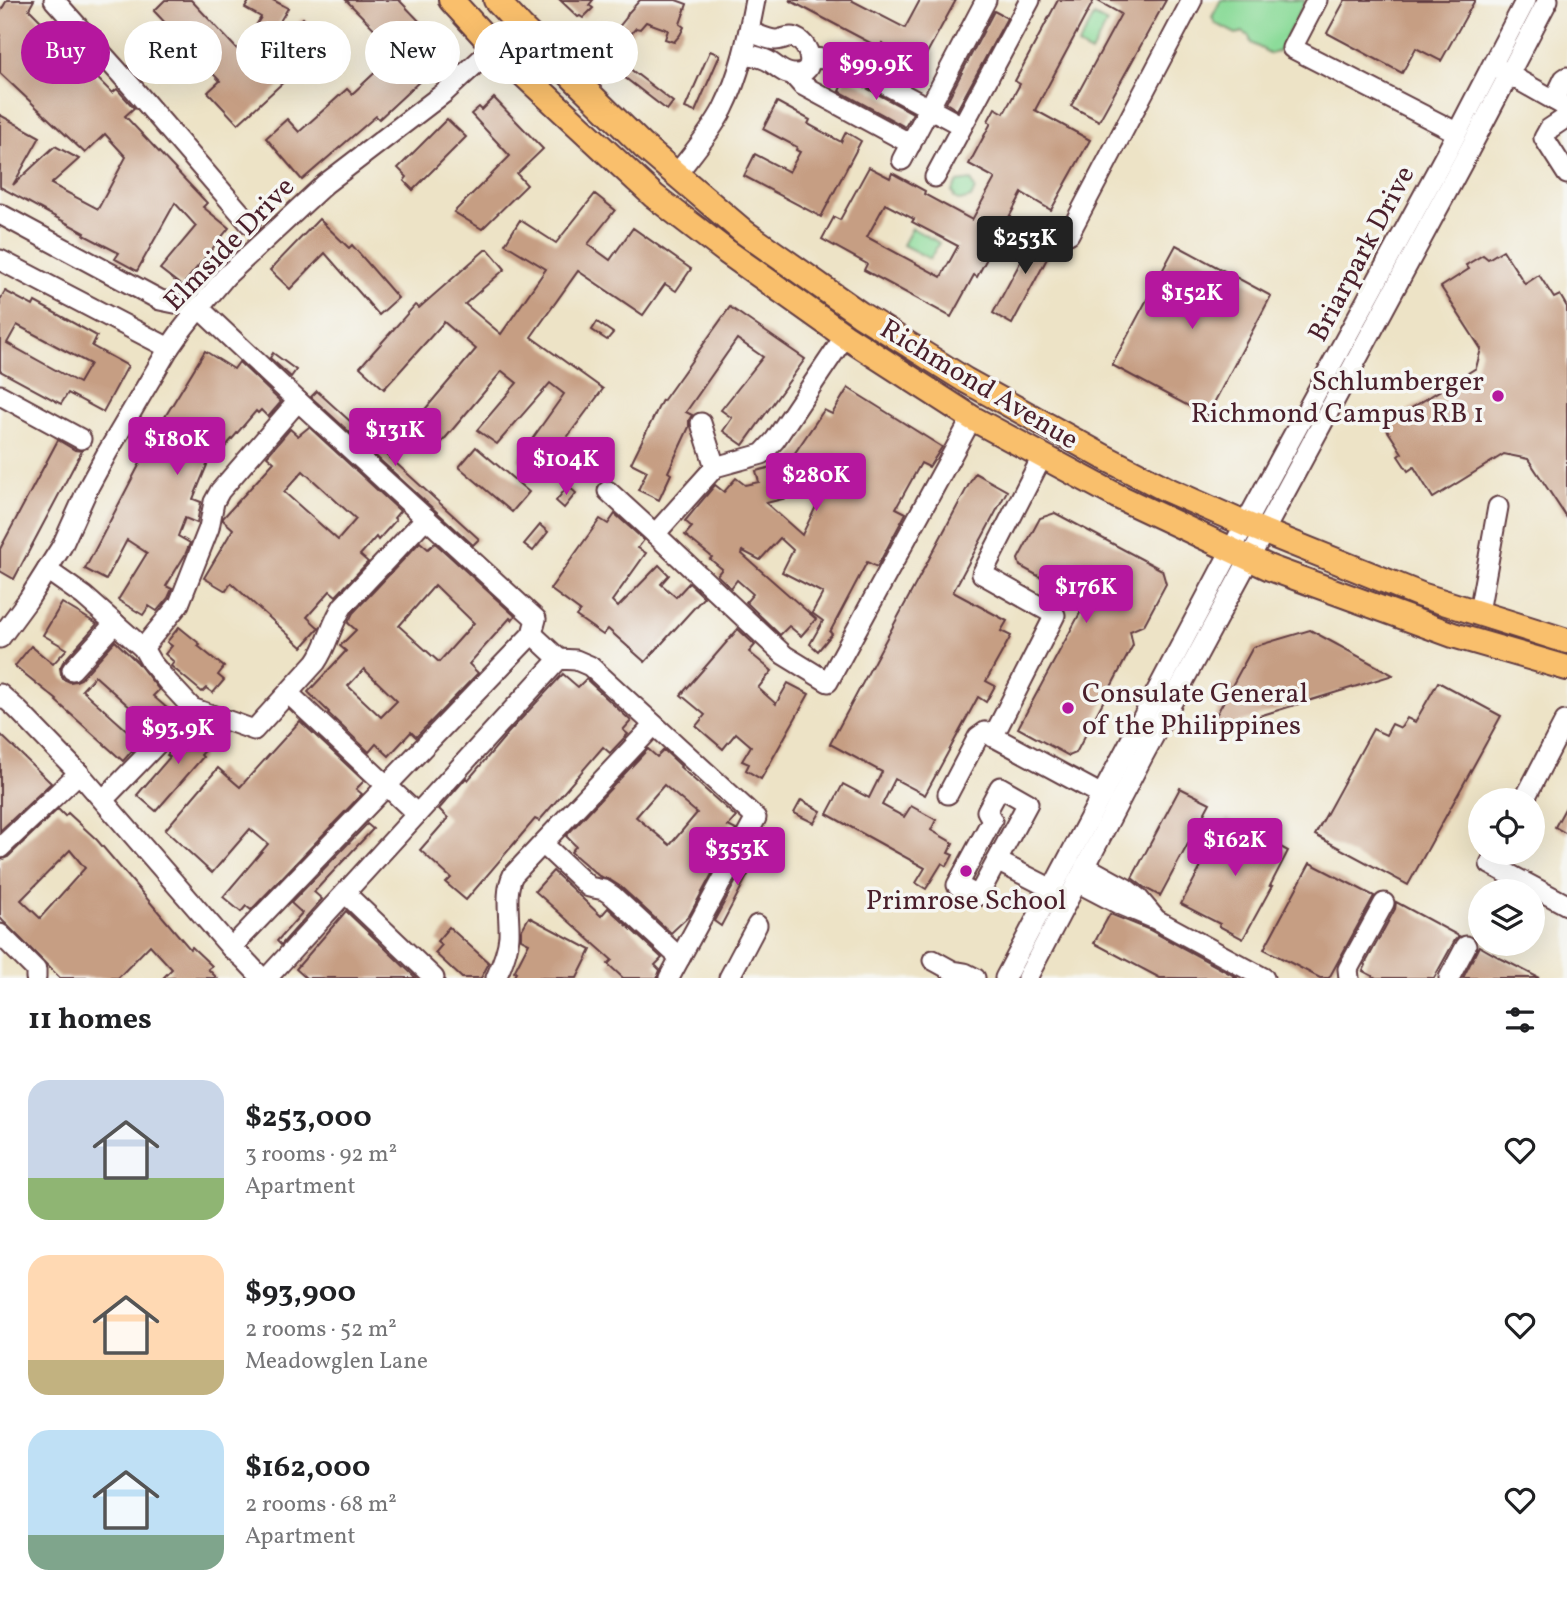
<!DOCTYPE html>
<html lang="en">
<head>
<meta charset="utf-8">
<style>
	body { margin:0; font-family:Vollkorn,serif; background:#f2f2f2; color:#202124; height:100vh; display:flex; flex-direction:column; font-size:26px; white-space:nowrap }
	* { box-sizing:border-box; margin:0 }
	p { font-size:23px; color:#757577 }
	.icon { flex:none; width:38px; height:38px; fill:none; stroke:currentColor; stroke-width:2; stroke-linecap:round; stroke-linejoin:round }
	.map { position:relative; height:978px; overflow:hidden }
	.details { display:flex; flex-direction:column; background:#fff; flex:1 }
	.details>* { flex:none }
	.top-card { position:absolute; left:21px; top:21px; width:700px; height:63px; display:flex; gap:14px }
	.tools { position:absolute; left:1468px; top:788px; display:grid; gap:14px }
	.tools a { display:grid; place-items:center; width:77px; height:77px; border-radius:50%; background:#fff; box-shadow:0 7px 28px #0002; font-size:35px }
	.price { position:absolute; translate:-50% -60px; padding:0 16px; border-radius:7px; background:#b5179e; color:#fff; font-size:23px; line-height:46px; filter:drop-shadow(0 2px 4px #0008) }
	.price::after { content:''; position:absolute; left:50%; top:42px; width:21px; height:16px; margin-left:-10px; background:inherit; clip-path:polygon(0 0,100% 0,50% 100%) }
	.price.selected { background:#222; color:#fff }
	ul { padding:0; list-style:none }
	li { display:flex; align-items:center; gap:21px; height:175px; padding:0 28px }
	li span { display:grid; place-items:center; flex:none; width:196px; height:140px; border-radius:21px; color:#555 }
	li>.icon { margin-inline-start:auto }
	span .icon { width:84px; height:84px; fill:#fffc; stroke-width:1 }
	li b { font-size:30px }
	h2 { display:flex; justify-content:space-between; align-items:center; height:84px; padding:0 28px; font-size:30px }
	.tag { padding:0 24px; border-radius:32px; background:#fff; box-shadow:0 7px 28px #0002; font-size:24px; line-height:63px }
	.tag.selected { background:#b5179e; color:#fff }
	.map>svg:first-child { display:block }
	.green { fill:#8cdb9a; stroke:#6b7d62; stroke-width:2 }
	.building { fill:#c69e83; fill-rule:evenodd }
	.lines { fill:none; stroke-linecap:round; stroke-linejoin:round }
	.minor-casing { stroke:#623c42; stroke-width:23 }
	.major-casing { stroke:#623c42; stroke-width:28 }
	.minor { stroke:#fff; stroke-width:19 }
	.major { stroke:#f9bf6c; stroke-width:24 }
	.poi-dot { fill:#b5179e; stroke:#f6f6f2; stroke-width:2.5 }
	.labels { text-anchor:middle; stroke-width:7; stroke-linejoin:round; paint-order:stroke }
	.street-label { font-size:28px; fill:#4a1f2b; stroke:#f6f6f2 }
	.poi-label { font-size:28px; fill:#4a1f2b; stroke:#f6f6f2; text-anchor:end }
</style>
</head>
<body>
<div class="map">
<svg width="1567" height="978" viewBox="0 0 1567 978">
	<rect width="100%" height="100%" fill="#f6f6f2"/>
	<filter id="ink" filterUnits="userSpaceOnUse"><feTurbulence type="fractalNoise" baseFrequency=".0143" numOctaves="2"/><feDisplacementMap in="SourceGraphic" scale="14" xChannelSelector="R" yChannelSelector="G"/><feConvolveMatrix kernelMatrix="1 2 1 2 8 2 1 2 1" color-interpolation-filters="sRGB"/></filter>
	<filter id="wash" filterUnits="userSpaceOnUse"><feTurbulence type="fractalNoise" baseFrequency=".00686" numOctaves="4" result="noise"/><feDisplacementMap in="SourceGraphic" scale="28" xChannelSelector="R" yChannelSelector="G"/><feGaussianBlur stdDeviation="1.57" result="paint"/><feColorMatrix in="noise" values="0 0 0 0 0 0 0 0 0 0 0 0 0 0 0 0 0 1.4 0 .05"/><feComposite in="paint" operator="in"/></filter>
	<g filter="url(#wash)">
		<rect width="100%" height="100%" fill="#ede3c6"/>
		<!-- green -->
		<g class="green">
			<path d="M1221,0H1304L1305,2L1279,51L1271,54L1251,43L1249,36L1243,32L1236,34L1215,23L1212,17Z"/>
			<path d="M1094,16L1107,23L1091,53L1078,46Z"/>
			<path d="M971,180L975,189L971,198L960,201L955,198L952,191L958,182Z"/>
			<path d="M912,228L939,243L930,259L903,245Z"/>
		</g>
		<g id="blocks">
			<!-- building -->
			<g class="building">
				<path d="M7,0H34L29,9L112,93L117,89L134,108L125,116L207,203L203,207L229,228L182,286L160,269L196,226L175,203L137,271L115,259L119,253L84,235L85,233L0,187V115L40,137L13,185L55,146L79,159L51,184L98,209L126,157L105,134L85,153L0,73V12Z"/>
				<path d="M165,0H191L252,65L303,18L326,43L238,124L208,92L220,81L154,11Z"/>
				<path d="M250,0H273L288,8L267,43L251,34L261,17L245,8Z"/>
				<path d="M346,0H399L450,53L379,119L376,116L302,180L266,138L287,119L299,132L347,89L352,94L397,52Z"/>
				<path d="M560,0H593L589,5L593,8L583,18L580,16L578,17Z"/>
				<path d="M640,0H676L687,4L680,24L684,27L680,35L674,42L665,39L668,30L646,22L640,29L636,28L612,55L673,102L667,110L598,57L615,35L614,33L626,18L628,13Z"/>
				<path d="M789,0H851L905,28L920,0H956L921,64L882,43L880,48Z"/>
				<path d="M1058,0H1094L1035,110L1090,140L1051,210L1022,193L977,277L974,275L951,317L864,270L867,264L822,239L834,217L840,220L869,167L890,178L892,173L925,191L924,194L972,220L995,178L969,164L991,123L988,121L995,108L1004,113L1020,84L1015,81ZM885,204L914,219L912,222L958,246L941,277L867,237Z"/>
				<path d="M1096,0H1166L1099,121L1071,106L1121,14Z"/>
				<path d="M1345,0H1475L1441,61L1416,48L1402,73L1327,33Z"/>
				<path d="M994,11L1007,18L957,110L946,103Z"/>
				<path d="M710,51L720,55L695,112L685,108Z"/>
				<path d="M846,77L913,113L905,127L839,91Z"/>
				<path d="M494,98L543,149L517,174L527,185L482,229L454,212L510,156L471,114L479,107L482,110Z"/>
				<path d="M777,102L810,120L808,124L841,142L846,132L861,141L821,217L744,176L755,154L789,172L800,152L796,150L797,147L763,129Z"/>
				<path d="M447,119L466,137L413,190L404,181L407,177L398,168Z"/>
				<path d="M595,194L615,210L588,244L610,260L633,228L691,269L676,291L665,284L643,315L578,271L531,337L603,389L539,475L518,459L564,394L550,383L497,444L477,430L517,383L502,371L442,442L416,420L476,349L444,322L384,389L360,367L415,305L419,308L485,250H489L505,269L465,304L501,334L546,269L505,244L520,220L556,243Z"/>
				<path d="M319,219L349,248L352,245L398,298L379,315L325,253L290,289L270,270Z"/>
				<path d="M1037,231L1046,236L1048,232L1058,238L1012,324L993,313Z"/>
				<path d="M1176,245L1271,296L1207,416L1112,365Z"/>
				<path d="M1503,250L1525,284L1539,275L1554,298L1560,295L1567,307V518L1528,459L1504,454L1433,498L1414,467L1408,471L1398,456L1402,453L1384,425L1476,368L1481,349L1441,287L1469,269L1466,265L1483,255L1488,259Z"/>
				<path d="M5,291L33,306L35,302L97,336L92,346L128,366L103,412L68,393L61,404L0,371V300ZM17,325L90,364L79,383L7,343Z"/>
				<path d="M730,307L805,359L743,445L723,431L732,418L721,410L763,357L737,339L686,412L692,415L689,420V427L668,472L671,474L659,500L638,490L647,471L631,463L662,400L663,401Z"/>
				<path d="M597,322L613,333L607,340L592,330Z"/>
				<path d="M205,351L234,369L239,362L281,402L268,417L261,410L258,413L256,411L220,453L214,448L193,499L201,502L197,523L185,518L178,536L190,543L185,555L166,586L172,589L168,598L157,611L149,606L143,615L118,600L147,553L127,540L106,580L85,569L160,425Z"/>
				<path d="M273,353L296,370L291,377L270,358Z"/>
				<path d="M848,388L942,447L929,467L921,463L896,508L906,513L877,567L867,562L830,632L832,634L818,651L810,644L823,621L812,613L823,593L782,572L793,550L780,538L760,560L743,551L742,554L816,619L801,636L789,626L780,635L746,602L753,594L737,580L731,588L717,575L722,569L710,559L712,557L685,535L692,527L685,521L715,485L724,492L736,478L745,485L759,482L756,471L788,463L824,410L832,414ZM816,461L833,472L802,535L766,503L791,497L785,470L803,482Z"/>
				<path d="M317,391L479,539L473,545L311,397Z"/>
				<path d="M309,427L400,511L394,518L396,520L378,540L376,537L360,555L368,562L336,596L330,591L307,617L319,628L302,647L231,583L226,591L204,578L233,529L223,520V518L274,462L267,456L290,429L298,436ZM303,471L356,519L338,540L284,492Z"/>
				<path d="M58,440L75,450L82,451L14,579L0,571V549Z"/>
				<path d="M476,447L529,492L512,512L459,467Z"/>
				<path d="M975,473L1007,491L953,592L1007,621L1001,631L1011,636L986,681L995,686L986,702L978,697L925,795L895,779L882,805L904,817L911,806L936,820L931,830L953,843L948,853L953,855L947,866L942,863L926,889L916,883L925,868L827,814L843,784L869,798L882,772L830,744Z"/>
				<path d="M568,486L576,493L564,508L556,501Z"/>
				<path d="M1055,513L1162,570L1166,584L1144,625L1130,631L1133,645L1076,753L1069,756L1018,728L1086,602L1020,566L1018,559L1040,518Z"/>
				<path d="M615,514L644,540L638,548L646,553L612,601L618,607L659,565L669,575L661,584L676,597L689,583L704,597L645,662L608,629L603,635L576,616L580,611L550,589L600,519L608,524Z"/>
				<path d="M540,525L548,532L533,551L524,544Z"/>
				<path d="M420,542L428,549L435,543L515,616L512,620L510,618L469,664L478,673L416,737L411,732L389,756L376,744L369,752L328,713L329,712L308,692L346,651L340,646L356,630L348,623L353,613ZM435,585L474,623L439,662L399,626ZM364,669L397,701L381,717L348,686Z"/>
				<path d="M62,603L97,624L63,662L60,668L61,674L63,679L70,682L76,681L81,679L115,641L137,662L159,690L153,696L167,708L151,726L95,676L82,690L140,742L123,761L56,701L57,700L15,666L31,646L53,664L67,649L43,635Z"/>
				<path d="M179,627L200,644L198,646L224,667L218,675L224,680L213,693L206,688L202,692L171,666L174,662L165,654L172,646L167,642Z"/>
				<path d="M738,629L755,645L749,652L772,671L758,688L776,704L788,683L809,694L761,779L746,770L749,764L742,761L751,746L736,733L723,749L696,726L705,715L681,695Z"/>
				<path d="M1310,630L1393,675L1207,732L1253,647Z"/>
				<path d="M563,674L578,687L586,679L631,721L623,730L628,734L610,753L603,747L539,821L535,819L466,900L446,883L451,878L420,850L448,818L439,809L466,778L468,780L508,733Z"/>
				<path d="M1438,682L1501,716L1408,885L1315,835L1373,729L1386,735L1392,724L1401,728L1407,718L1415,722Z"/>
				<path d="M300,721L364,781L356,789L362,794L251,910L246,906L241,912L223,897L268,844L250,829L212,873L165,830L218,768L240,787Z"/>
				<path d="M196,722L204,725L217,737L201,755L203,757L156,811L137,795L170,757L167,755Z"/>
				<path d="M0,734L51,783L0,831Z"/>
				<path d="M648,749L657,757L664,750L681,766L680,767L736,817L728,826L736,830L689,916L671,933L621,887L610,880L599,876L571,852L576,846L566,836ZM664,785L697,813L670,845L636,817Z"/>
				<path d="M1180,788L1210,803L1160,896L1145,888L1132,878Z"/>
				<path d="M801,800L821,811L814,823L794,813Z"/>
				<path d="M1567,805V834L1555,827Z"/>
				<path d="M58,809L65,816L68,813L97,840L190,949L192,947L212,966L208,969L217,978H163L172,969L150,945L118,978H60L0,918V860L8,857ZM70,850L85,868L40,918L21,900Z"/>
				<path d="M1227,818L1288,851L1270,886H1272L1243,939L1219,926L1220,924L1181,904Z"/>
				<path d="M367,824L373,829L314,892L322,899L281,945L277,941L302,913L291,903Z"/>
				<path d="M755,846L761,850L721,926L714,921Z"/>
				<path d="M1310,863L1374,896L1329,978H1320L1264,949Z"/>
				<path d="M553,871L601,916L608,908L662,958L655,965L660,970L657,978H623L608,964L612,960L535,891Z"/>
				<path d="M1396,902L1459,936L1455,940L1434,978H1376L1363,971L1366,965L1365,964L1395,909Z"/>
				<path d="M346,911L416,978H306L296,969Z"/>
				<path d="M1110,914L1150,930L1238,978H1160L1094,943Z"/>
				<path d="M529,917L591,950L577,978H513L516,973L514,972L529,943L521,939V931Z"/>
				<path d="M449,927L489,963L481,978H462L435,953L442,945L437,941Z"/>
				<path d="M1479,946L1502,959L1539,978H1463Z"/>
			</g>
		</g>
	</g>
	<g filter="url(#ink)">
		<use href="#blocks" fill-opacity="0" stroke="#623c42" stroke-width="2"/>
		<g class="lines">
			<!-- minor casing -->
			<g class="minor-casing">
				<g id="minor">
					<path d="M54,0L133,88L250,224"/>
					<path d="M1317,0L1292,48L1456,132"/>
					<path d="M744,53C752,56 763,57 770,62C778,67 783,74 794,74C819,75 811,41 792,37C787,36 781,40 776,40C768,40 757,34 749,32"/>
					<path d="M811,58L840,60L962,126"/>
					<path d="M1499,69L1561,104L1567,109"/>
					<path d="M793,75L802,85L911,144"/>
					<path d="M1554,100L1564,79L1567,77"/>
					<path d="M1567,117L1549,129L1544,138L1567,174"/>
					<path d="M902,160L986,0"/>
					<path d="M676,175C692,154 711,132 723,109C740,75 748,37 755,0"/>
					<path d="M935,177L1030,0"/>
					<path d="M0,214L160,300L199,308L298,401L536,619L532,634L231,948"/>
					<path d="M1069,234L1192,0"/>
					<path d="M0,260L169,348"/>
					<path d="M845,336L775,440L762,454L715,467L655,534L784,655L828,682L972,418"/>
					<path d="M0,395L81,439"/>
					<path d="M701,423L715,467"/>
					<path d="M608,491L655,534"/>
					<path d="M47,570L84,596L143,648L151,662L167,681L192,708L254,730L316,662C328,645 331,624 343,606L426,518"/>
					<path d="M1476,613L1481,601L1498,507"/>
					<path d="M532,634L559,659"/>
					<path d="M0,638L28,600L62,546L89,486L107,453L169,348L181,331L199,308L226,276L325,184L444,93L494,47"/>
					<path d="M143,648L179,604L209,528L214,502L220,491L298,401"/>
					<path d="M72,670L115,623"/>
					<path d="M288,693L417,814"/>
					<path d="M0,694L17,709L79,773L231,948L244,959L262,978"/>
					<path d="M993,737L1055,615L982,574L1042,457"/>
					<path d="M1000,787L1028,803L978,896L957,885L992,820L987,811Z"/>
					<path d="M948,794L978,737L985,732L1102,795"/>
					<path d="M103,800L192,708"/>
					<path d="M1524,800L1565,721L1567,722"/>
					<path d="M543,844L589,887L604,890L613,896L680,958"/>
					<path d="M0,848L79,773"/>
					<path d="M1496,852L1490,864L1567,905"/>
					<path d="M997,861L1052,889"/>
					<path d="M1085,866L1125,888L1138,898L1154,917"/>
					<path d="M1077,882L1119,904L1155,919L1264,978"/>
					<path d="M346,894L434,978"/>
					<path d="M0,934L36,970V978"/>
					<path d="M933,960L953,971L965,973L975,978"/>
					<path d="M267,978L559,659L576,660L590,666L756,818L669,978"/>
					<path d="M496,978C502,965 508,951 509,936C510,916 504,893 513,875L654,725"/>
					<path d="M729,978L757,925"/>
					<path d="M1005,978L1245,524L1447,152L1526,0"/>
					<path d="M1027,978L1143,756L1464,160L1548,0"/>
					<path d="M1349,978L1348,969L1384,903"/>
					<path d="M1449,978L1466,946"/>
				</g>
			</g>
			<!-- major casing -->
			<g class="major-casing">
				<g id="major">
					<path d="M451,0L494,47L654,196L727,252L845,336L972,418L1117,496L1270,568L1453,635L1567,668"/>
					<path d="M496,0L521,27L643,146L744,232L860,314L965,380L1104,457L1168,490L1245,524L1421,595L1567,641"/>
				</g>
			</g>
			<!-- minor -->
			<use href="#minor" class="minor"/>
			<!-- major -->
			<use href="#major" class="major"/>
		</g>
	</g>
	<!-- markers -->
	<g class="poi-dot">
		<circle cx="1498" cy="396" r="7"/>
		<circle cx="1068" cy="708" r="7"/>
		<circle cx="966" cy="871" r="7"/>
	</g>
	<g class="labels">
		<!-- street labels -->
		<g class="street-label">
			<text transform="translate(228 243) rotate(-46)" y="10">Elmside Drive</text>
			<text transform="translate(1360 253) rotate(-62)" y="10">Briarpark Drive</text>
			<text transform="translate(980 383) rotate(31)" y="10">Richmond Avenue</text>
		</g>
		<!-- poi labels -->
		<g class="poi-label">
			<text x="1484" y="390">Schlumberger<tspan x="1484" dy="32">Richmond Campus RB 1</tspan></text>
			<text x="1082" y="702" text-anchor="start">Consulate General<tspan x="1082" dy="32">of the Philippines</tspan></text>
			<text x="966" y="909" text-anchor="middle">Primrose School</text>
		</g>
	</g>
</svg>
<div class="tools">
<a><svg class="icon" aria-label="locate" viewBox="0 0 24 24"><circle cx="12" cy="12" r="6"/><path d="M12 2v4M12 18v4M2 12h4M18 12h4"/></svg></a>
<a><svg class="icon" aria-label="layers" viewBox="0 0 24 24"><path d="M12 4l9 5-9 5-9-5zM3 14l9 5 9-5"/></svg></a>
</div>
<b class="price" style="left:876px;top:102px">$99.9K</b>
<b class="price selected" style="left:1025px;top:276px">$253K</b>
<b class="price" style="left:1192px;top:331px">$152K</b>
<b class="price" style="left:395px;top:468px">$131K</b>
<b class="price" style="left:177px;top:477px">$180K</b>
<b class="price" style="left:566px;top:497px">$104K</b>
<b class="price" style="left:816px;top:513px">$280K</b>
<b class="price" style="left:1086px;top:625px">$176K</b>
<b class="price" style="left:178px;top:766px">$93.9K</b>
<b class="price" style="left:1235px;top:878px">$162K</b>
<b class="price" style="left:737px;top:887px">$353K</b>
<div class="top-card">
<a class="tag selected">Buy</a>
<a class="tag">Rent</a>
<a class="tag">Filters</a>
<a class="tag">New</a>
<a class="tag">Apartment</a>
</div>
</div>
<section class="details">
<h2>11 homes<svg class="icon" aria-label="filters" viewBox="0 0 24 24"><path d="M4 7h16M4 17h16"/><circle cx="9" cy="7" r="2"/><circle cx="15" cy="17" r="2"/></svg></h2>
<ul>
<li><span style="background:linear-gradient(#c9d6e8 70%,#8fb573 0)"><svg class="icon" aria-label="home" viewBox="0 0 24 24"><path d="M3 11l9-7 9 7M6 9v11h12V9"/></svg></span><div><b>$253,000</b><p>3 rooms · 92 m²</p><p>Apartment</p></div><svg class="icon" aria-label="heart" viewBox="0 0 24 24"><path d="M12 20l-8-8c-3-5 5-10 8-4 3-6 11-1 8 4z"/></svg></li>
<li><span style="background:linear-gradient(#ffd9b3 75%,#c2b280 0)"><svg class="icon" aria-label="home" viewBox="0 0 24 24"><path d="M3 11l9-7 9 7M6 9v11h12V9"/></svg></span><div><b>$93,900</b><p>2 rooms · 52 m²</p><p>Meadowglen Lane</p></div><svg class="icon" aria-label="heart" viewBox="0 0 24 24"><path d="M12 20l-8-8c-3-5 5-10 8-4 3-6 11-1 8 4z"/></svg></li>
<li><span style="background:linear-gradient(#bfe0f5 75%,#7fa58c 0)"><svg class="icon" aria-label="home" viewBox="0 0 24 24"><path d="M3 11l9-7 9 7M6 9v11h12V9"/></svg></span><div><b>$162,000</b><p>2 rooms · 68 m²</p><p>Apartment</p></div><svg class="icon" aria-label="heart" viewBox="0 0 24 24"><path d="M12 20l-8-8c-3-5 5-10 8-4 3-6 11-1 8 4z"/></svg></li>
</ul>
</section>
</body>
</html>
